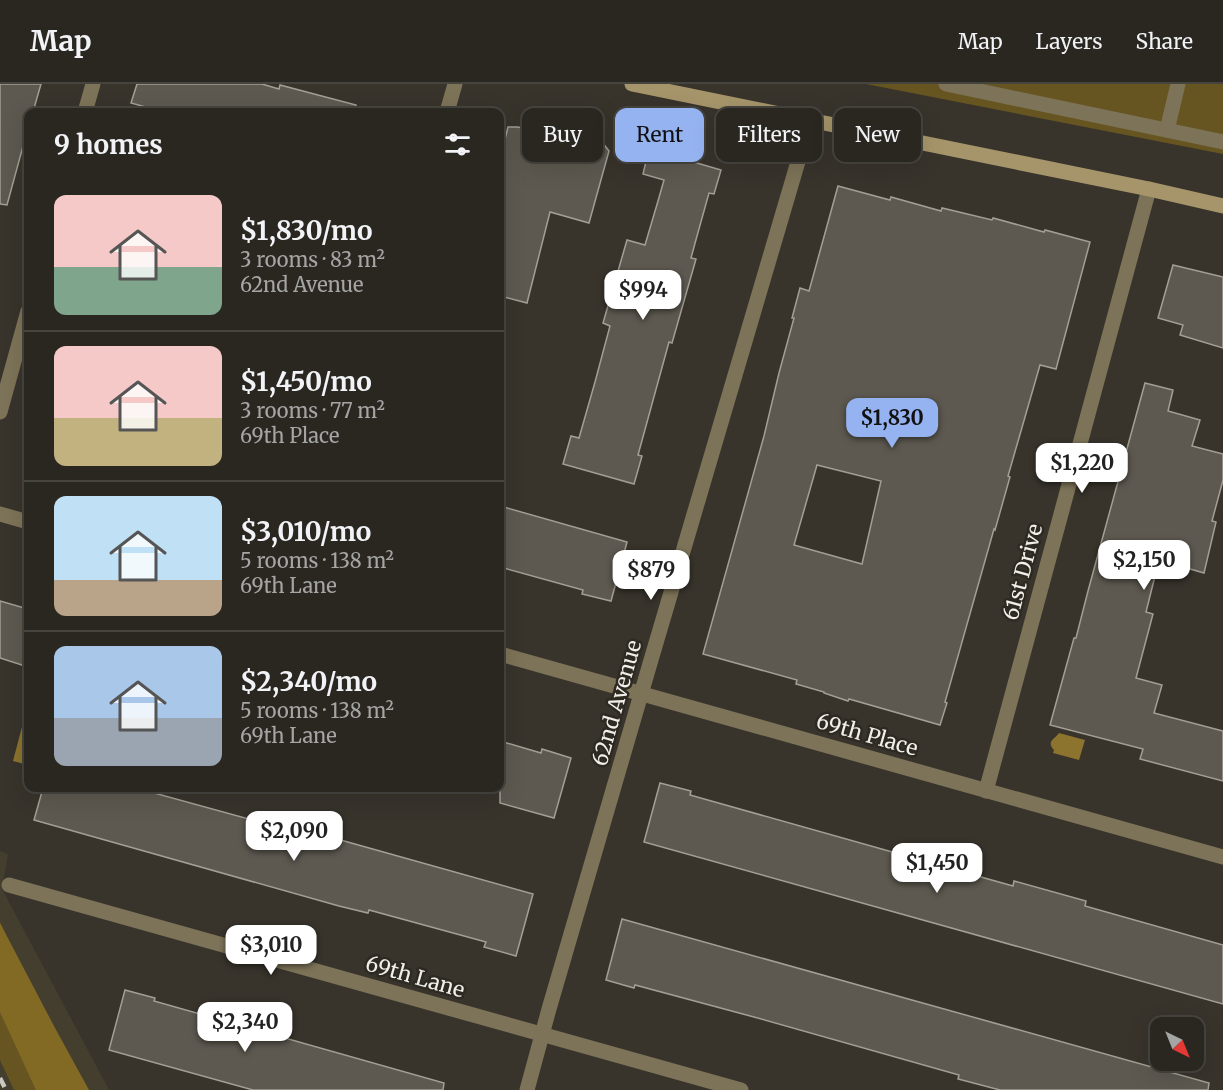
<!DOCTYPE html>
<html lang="en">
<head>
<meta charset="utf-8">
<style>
	body { margin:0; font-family:Merriweather,serif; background:#36332e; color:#f1f3f6; height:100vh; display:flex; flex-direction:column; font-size:22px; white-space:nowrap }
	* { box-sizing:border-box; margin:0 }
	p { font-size:20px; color:#a5a5a5 }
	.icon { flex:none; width:33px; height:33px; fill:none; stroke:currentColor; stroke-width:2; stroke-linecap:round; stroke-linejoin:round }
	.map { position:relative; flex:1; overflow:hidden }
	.drawer { position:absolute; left:24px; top:24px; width:480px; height:684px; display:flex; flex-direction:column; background:#2a2721; border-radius:12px; box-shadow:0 6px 24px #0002,0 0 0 2px #46443f }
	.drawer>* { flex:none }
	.banner { position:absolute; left:522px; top:24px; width:570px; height:54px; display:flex; gap:12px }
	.needle { width:39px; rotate:137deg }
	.fabs { position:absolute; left:1150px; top:933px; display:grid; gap:12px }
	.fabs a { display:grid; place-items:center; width:54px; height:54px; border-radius:12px; background:#2a2721; box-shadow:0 6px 24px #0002,0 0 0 2px #46443f; font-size:30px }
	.price { position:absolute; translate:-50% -51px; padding:0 14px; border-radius:12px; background:#fff; color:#222; font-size:20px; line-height:39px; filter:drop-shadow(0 2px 3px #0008) }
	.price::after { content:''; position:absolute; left:50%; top:36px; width:18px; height:14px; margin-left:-9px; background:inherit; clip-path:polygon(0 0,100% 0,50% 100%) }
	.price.on { background:#95b2f1; color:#111 }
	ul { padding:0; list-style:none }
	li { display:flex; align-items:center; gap:18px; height:150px; padding:0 30px }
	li+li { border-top:2px solid #46443f }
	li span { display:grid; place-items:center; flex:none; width:168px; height:120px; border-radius:12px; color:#555 }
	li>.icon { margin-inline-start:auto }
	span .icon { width:72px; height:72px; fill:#fffc; stroke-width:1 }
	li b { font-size:26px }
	h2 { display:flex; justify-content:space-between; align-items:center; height:72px; padding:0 30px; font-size:26px }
	.pill { padding:0 21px; border-radius:12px; background:#2a2721; box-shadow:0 6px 24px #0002,0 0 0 2px #46443f; font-size:21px; line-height:54px }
	.pill.on { background:#95b2f1; color:#111 }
	header { display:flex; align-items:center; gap:36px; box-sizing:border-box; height:84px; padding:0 30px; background:#2a2721; border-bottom:2px solid #46443f }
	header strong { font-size:28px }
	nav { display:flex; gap:33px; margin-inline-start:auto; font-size:21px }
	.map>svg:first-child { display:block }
	.built { fill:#443e2f }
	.green { fill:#675521 }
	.forest { fill:#836a24 }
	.water { fill:#8c732e }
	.building { fill:#5d5950; stroke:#a39f95; stroke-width:1.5; fill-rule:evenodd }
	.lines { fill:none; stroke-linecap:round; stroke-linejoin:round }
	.lane { stroke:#7d7358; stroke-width:15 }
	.street { stroke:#7d7358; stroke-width:15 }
	.secondary { stroke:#a6956a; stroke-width:15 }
	.rail { stroke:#cbc8c2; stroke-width:4.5; stroke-dasharray:10 10; stroke-linecap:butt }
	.labels { text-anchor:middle; stroke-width:5; stroke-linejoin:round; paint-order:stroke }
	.street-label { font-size:21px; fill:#f1efea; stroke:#2e2a22 }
</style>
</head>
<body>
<header>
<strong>Map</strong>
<nav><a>Map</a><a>Layers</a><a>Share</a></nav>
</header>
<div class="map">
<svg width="1223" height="1006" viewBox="0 0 1223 1006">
	<rect width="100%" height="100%" fill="#38342c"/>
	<!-- built -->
	<path class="built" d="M0,767L8,770L2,805L109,1006H0Z"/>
	<!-- green -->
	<g class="green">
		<path d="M866,0H1223V70Z"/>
		<path d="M0,838L79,1006H14L0,976Z"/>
	</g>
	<!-- forest -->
	<path class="forest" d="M0,839L55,944L89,1006H36L0,928Z"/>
	<!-- water -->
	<g class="water">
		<path d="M23,639L28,641V681L13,677Z"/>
		<path d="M1059,649L1085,656L1079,676L1053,669L1054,666C1046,657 1055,655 1059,649Z"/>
	</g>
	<!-- building -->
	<g class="building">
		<path d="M0,0H41L33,28H28V44L7,121L0,120Z"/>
		<path d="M137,0H262L279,5L280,1L356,21L355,28H164L131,19Z"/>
		<path d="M508,43H518L582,60L594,48L609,67L589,139L550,128L527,219L500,212V76Z"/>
		<path d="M649,65L721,86L714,110L709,109L697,152L691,174L696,175L672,259L669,258L638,371L642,372L634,400L563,380L571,352L579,354L595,298L610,242L603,239L627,156L645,161L658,117L664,96L643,90Z"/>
		<path d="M838,102L890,116L891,113L941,127L942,124L992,136L993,134L1044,148L1045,146L1090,158L1056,285L1040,281L1008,392L1010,393L995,446L994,445L945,618L947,619L940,641L849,615L848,617L824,609V608L796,600L797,596L703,570L764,352L779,289L794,234H792L800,204L809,207ZM817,381L881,397L862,480L794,461Z"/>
		<path d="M1173,181L1223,193V264L1180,251L1183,241L1158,234Z"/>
		<path d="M1145,299L1173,306L1168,327L1200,336L1192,362L1223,370V396L1212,437L1216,438L1204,489L1159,476L1146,528L1153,530L1136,594L1162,601L1154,629L1223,647V697L1140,675L1143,665L1050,641L1074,554H1076L1088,507Z"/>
		<path d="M500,422L627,458L611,517L582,510L583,506L500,483Z"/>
		<path d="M0,517L28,525V583L0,574Z"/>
		<path d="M500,657L541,669L542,665L571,674L554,734L500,719Z"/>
		<path d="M660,699L691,707L690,711L1013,802L1014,797L1086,817L1085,822L1223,861V920L644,758Z"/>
		<path d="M43,704H136L311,752L312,748L533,810L516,872L484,863L486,858L369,826L368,829L339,822L34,736Z"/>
		<path d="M622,835L1209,999L1208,1006H1000L958,995L959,991L754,933L635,901L634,904L606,896Z"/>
		<path d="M125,906L155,914L154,917L444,999L443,1006H253L109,966Z"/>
	</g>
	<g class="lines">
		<!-- lane -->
		<g class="lane">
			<path d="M946,0L1223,58"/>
			<path d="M1167,46L1178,0"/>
		</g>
		<!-- street -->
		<g class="street">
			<path d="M85,28L93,0"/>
			<path d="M447,28L455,0"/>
			<path d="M0,328L28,227"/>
			<path d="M0,430L28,438"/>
			<path d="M500,570L1223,773"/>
			<path d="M986,707L1149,105"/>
			<path d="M9,801L741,1006"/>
			<path d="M527,1006L549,925L651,576L810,37"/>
		</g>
		<!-- secondary -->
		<path class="secondary" d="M632,0L1149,105L1223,122"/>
		<!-- rail -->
		<path class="rail" d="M0,994L6,1006"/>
	</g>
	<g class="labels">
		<!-- street labels -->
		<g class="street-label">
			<text transform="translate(1023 488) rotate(-75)" y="7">61st Drive</text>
			<text transform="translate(617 619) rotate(-74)" y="7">62nd Avenue</text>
			<text transform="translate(867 651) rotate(16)" y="7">69th Place</text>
			<text transform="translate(415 893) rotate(16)" y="7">69th Lane</text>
		</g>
	</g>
</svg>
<div class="fabs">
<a><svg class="needle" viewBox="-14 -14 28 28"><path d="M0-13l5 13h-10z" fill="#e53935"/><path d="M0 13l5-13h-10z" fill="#a5a5a5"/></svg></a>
</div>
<b class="price" style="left:643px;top:237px">$994</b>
<b class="price on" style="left:892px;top:365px">$1,830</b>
<b class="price" style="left:1082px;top:410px">$1,220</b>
<b class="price" style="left:1144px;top:507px">$2,150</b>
<b class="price" style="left:651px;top:517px">$879</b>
<b class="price" style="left:294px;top:778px">$2,090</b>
<b class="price" style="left:937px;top:810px">$1,450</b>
<b class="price" style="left:271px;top:892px">$3,010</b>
<b class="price" style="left:245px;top:969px">$2,340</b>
<div class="banner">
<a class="pill">Buy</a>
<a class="pill on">Rent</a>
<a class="pill">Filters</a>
<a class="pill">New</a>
</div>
<section class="drawer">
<h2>9 homes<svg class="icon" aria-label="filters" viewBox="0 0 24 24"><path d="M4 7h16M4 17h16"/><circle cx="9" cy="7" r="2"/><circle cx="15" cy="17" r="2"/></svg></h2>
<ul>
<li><span style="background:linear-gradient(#f6c9c9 60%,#7fa58c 0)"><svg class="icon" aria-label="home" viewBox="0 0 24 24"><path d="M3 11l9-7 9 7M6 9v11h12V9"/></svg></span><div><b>$1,830/mo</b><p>3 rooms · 83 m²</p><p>62nd Avenue</p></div></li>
<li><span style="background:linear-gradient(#f6c9c9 60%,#c2b280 0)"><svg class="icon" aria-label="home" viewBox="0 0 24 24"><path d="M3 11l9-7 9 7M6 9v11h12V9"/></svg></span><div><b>$1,450/mo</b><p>3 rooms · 77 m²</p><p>69th Place</p></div></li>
<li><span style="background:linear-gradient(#bfe0f5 70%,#b9a48a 0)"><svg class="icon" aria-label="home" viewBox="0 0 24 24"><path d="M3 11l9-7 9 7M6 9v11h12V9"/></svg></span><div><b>$3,010/mo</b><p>5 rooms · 138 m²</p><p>69th Lane</p></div></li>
<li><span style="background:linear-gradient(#a9c7e8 60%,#9aa5b1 0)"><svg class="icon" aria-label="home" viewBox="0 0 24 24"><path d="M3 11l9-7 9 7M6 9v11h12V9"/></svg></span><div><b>$2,340/mo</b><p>5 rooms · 138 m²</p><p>69th Lane</p></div></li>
</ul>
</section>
</div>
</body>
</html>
